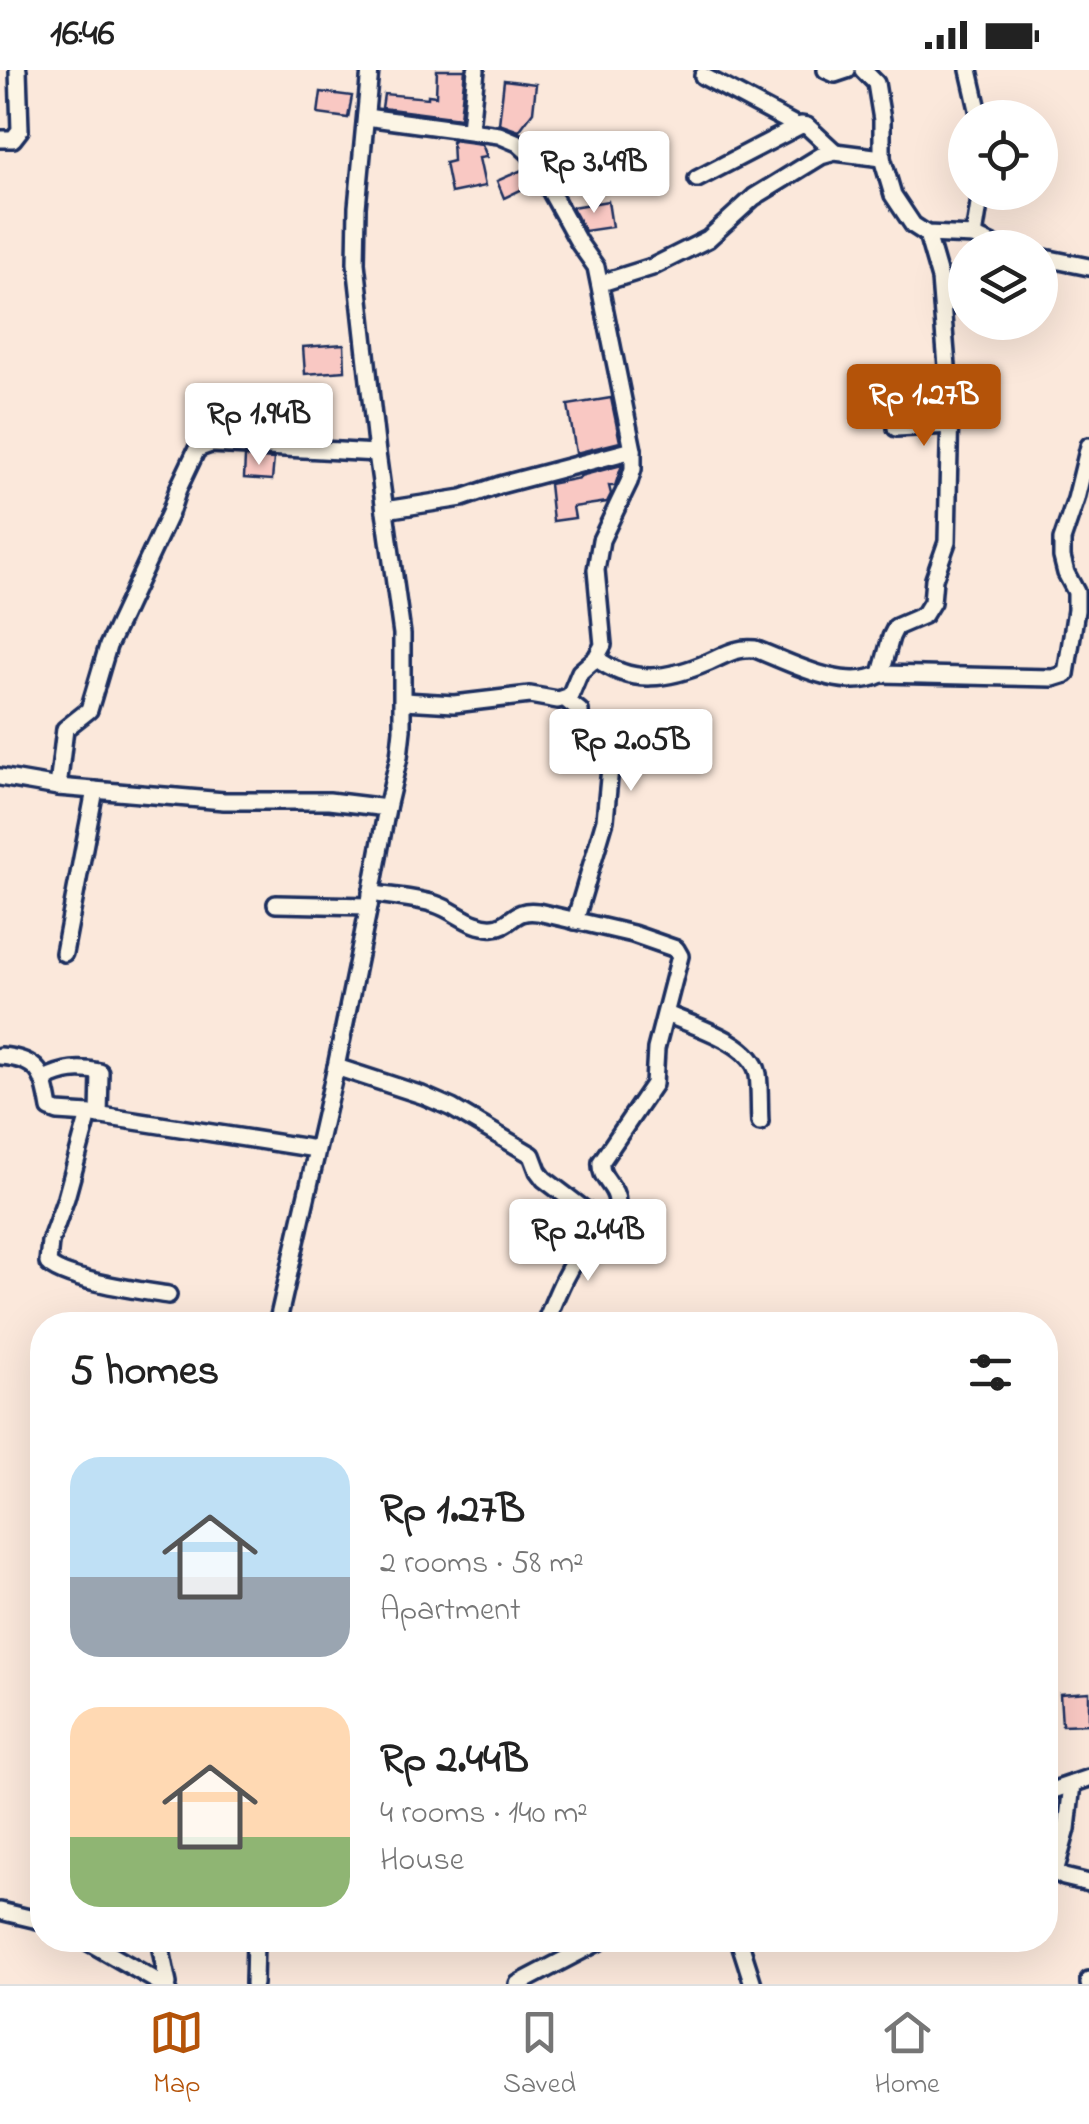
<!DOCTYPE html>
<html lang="en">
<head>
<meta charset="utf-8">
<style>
	body { margin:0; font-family:"Indie Flower",sans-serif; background:#f6f6f6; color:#222; height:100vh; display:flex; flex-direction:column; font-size:38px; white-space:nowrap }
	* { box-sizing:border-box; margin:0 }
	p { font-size:32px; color:#767676 }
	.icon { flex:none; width:55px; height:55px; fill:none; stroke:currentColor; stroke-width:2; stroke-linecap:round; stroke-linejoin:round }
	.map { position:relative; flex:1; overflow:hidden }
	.panel { position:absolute; left:30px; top:1242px; width:1028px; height:640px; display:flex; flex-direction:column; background:#fff; border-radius:40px; box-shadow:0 10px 40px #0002 }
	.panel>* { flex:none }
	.controls { position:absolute; left:948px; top:30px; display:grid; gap:20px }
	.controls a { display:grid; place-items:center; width:110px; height:110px; border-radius:50%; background:#fff; box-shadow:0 10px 40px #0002; font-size:50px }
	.price { position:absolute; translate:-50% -85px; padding:0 22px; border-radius:10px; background:#fff; color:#222; font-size:32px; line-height:65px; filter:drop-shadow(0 2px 5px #0008) }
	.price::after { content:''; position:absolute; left:50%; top:60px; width:30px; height:22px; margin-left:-15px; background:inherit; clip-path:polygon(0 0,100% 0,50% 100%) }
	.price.selected { background:#b45309; color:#fff }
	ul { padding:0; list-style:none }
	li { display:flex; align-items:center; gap:30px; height:250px; padding:0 40px }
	li span { display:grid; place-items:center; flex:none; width:280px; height:200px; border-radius:30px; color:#555 }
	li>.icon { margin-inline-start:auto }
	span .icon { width:120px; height:120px; fill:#fffc; stroke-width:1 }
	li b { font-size:42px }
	h2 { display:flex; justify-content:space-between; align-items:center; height:120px; padding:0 40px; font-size:42px }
	.status { display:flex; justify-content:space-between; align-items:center; height:70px; padding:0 50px; background:#fff; direction:ltr }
	.status svg { height:28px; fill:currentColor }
	.menu { display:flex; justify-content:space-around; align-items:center; height:140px; border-top:2px solid #e0e0e0; background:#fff; font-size:28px; color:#767676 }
	.menu a { display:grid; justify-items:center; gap:5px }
	.menu .selected { color:#b45309 }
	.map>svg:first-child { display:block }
	.building { fill:#f9c8c3; stroke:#1b2f5e; stroke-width:2.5 }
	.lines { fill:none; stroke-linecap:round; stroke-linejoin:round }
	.street-casing { stroke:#1b2f5e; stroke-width:22 }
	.street { stroke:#fcf5e5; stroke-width:15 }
</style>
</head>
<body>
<div class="status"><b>16:46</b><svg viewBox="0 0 49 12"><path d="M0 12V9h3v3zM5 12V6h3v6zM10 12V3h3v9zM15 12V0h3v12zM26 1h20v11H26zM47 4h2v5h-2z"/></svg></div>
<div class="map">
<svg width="1089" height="1914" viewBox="0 0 1089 1914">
	<rect width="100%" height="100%" fill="#fbe8db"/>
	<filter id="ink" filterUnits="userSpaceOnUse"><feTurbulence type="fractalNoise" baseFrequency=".01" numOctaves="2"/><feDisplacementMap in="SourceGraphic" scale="20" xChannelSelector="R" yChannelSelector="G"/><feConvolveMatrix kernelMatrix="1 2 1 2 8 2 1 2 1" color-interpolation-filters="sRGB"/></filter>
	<g filter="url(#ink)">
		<!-- building -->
		<g class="building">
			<path d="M437,0H465L460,48L382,38L384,24L428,28V25L436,26Z"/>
			<path d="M504,10L536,14L533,42L519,61L499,54Z"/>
			<path d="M321,22L352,26L348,48L318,44Z"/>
			<path d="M569,64L574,81L542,83L539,77L538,72Z"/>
			<path d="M452,70L482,74L487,87L479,88L485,116L451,123L445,93L453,91Z"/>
			<path d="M522,100L529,116L504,128L497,111Z"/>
			<path d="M608,131L612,157L585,161L572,137Z"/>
			<path d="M344,274L345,301L305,304L303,277Z"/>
			<path d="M611,328L620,372L576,383L568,335Z"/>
			<path d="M245,387L274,389L272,410L244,408Z"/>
			<path d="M622,395L615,416H609L611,424L607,432L573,437L575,448L553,451L549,414L580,408V406Z"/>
			<path d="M1089,1622V1654L1062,1655L1060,1624Z"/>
		</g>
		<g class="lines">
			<!-- street casing -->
			<g class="street-casing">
				<g id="street">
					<path d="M826,0L835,4L847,0"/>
					<path d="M863,0L876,13L882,50V88L893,125L913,155L927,164L974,166L999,178"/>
					<path d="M969,0L980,48"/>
					<path d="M703,6L797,56"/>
					<path d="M366,47L499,65L518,73L530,84L579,173L596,197L633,380V399L629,412L601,470L596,500L603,575L596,588L580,602L570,626L558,630L530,625L454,634L404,631"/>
					<path d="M470,59L476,0"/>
					<path d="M0,69H13L20,60L18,0"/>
					<path d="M697,109L801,55L807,56L835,82"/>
					<path d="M974,166L981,122"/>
					<path d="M1040,187L1089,197"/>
					<path d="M601,213L652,197L708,169L754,127L821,86L835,82L882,88"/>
					<path d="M896,358L950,355"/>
					<path d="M385,440L462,428L500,415L633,380"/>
					<path d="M596,588C632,616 669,609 709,592C725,585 736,577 755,579C789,592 845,623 881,604L891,567L896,557L924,545L932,532L934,509L947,472L950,334L940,209L927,164"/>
					<path d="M881,604L1053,608L1066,604L1076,540V522L1066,503L1062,487V470L1076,429L1089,376"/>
					<path d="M565,629L580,641C582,674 572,680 609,691L610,698L605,750L575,851"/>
					<path d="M0,707L58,717L224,731H329L387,738"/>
					<path d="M58,717L65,659L89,640L108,576L170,443L178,419L197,379L211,374L377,383"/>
					<path d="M371,823C392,827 415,828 435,834C455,840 472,859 494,857C512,856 513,838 538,842L633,864L676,879L680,886L656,979L654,1014L601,1092C599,1110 618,1116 617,1134C615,1154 596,1163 584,1177C566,1199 555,1229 544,1255"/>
					<path d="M276,834L369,836"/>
					<path d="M64,883L95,720"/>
					<path d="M666,944C692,955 752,972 758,1004C760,1019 759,1037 760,1052"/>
					<path d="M0,986C40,989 44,1004 50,1039L58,1042L89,1044L316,1079"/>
					<path d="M336,997L422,1025L452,1038L532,1085L538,1101L544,1109L606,1156"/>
					<path d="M45,1009C64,999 79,998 100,1002L99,1046"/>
					<path d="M89,1044L66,1128L50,1172L48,1193C62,1210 143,1221 168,1225"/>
					<path d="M277,1255L336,997L369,836L387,738L399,687L402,660V564L377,383L356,193L357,137L370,0"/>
					<path d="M1072,1714L1067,1759L1055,1802L1064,1807L1089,1813"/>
					<path d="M1045,1723L1089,1708"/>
					<path d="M0,1841L42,1851"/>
					<path d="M85,1870L162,1914"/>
					<path d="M159,1870L168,1914"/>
					<path d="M739,1870L753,1914"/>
					<path d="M254,1914L255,1870"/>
					<path d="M518,1914L602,1870"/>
					<path d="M1089,1914V1910"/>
				</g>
			</g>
			<!-- street -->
			<use href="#street" class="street"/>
		</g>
	</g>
</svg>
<div class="controls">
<a><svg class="icon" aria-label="locate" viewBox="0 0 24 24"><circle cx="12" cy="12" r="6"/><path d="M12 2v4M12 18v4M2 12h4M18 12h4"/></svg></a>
<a><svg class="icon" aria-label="layers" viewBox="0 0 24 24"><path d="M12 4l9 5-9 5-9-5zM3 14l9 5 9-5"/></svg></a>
</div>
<b class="price" style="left:594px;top:146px">Rp 3.49B</b>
<b class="price selected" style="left:924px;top:379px">Rp 1.27B</b>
<b class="price" style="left:259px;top:398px">Rp 1.94B</b>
<b class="price" style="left:631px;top:724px">Rp 2.05B</b>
<b class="price" style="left:588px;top:1214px">Rp 2.44B</b>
<section class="panel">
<h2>5 homes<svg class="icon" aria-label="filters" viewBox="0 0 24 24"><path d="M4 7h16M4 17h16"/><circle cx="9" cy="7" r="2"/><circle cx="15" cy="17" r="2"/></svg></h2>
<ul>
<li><span style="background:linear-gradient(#bfe0f5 60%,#9aa5b1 0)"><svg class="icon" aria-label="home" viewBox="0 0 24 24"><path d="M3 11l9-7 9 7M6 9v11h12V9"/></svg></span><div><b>Rp 1.27B</b><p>2 rooms · 58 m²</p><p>Apartment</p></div></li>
<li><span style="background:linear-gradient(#ffd9b3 65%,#8fb573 0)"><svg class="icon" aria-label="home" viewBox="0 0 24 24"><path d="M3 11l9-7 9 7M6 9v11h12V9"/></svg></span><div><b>Rp 2.44B</b><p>4 rooms · 140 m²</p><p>House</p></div></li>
</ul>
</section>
</div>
<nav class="menu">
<a class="selected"><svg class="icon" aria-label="map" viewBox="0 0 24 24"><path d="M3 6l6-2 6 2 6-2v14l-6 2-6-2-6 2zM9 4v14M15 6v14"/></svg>Map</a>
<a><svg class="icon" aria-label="saved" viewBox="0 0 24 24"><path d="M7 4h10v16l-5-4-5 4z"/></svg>Saved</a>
<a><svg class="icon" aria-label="home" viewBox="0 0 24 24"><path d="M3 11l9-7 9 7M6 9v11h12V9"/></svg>Home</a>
</nav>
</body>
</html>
